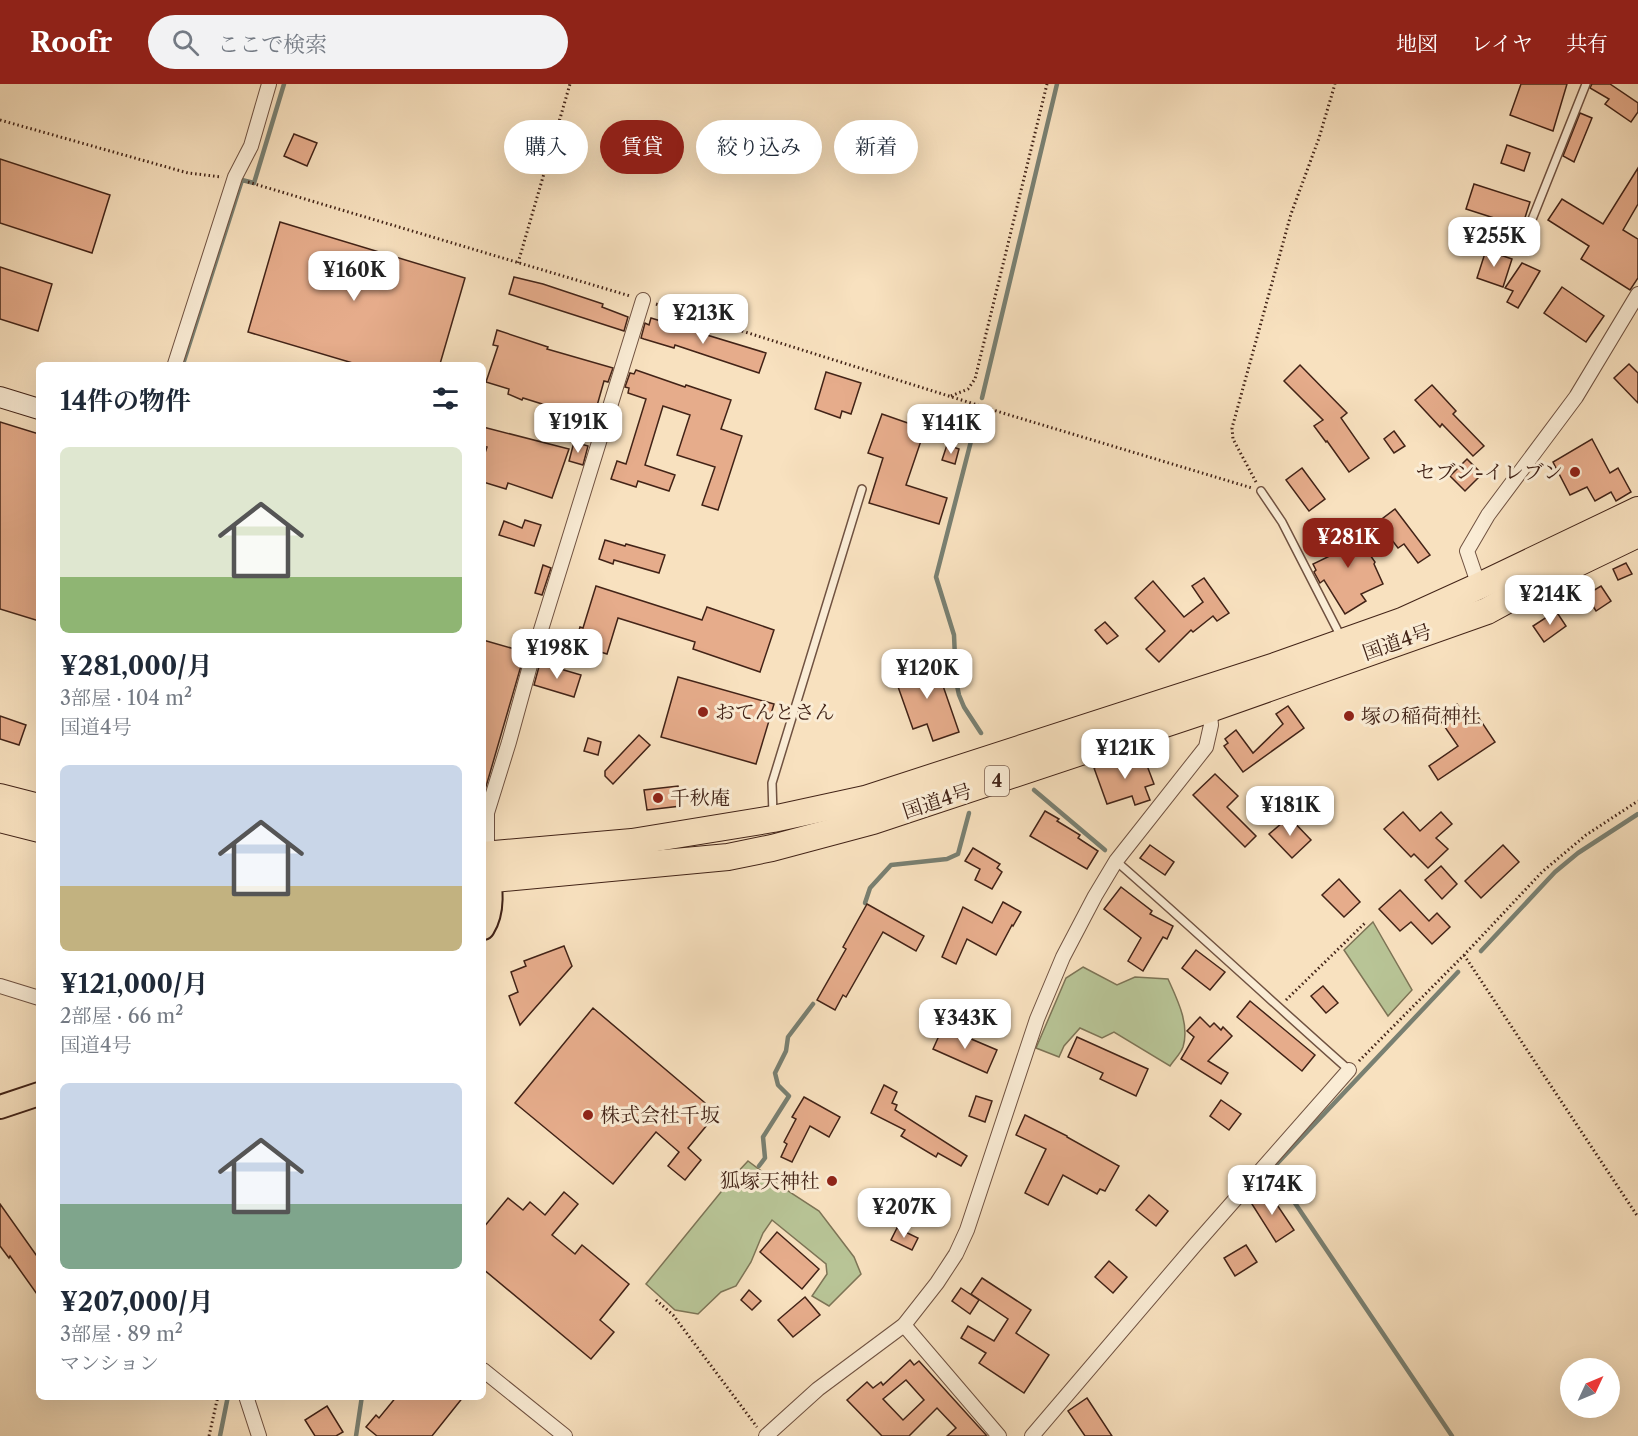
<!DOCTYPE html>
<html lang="ja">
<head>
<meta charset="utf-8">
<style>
	body { margin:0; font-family:"Libre Caslon Text","Noto Serif JP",serif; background:#f2f2f3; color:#1f2937; height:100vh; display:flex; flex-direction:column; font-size:22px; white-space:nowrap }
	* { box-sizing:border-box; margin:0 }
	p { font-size:20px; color:#747a83 }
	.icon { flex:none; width:33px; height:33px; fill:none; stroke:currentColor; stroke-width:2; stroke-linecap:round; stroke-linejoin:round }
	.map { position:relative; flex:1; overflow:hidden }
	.details { position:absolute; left:36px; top:278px; width:450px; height:1038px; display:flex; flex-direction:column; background:#fff; border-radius:9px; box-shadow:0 6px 24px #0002 }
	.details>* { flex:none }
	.banner { position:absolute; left:504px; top:36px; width:570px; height:54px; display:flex; gap:12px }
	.needle { width:39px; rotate:46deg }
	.controls { position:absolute; left:1560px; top:1274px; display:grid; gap:12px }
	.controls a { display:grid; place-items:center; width:60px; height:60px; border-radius:50%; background:#fff; box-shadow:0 6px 24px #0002; font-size:30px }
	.price { position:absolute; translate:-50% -51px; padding:0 14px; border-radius:12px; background:#fff; color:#222; font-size:20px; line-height:39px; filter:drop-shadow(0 2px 3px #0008) }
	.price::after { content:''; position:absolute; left:50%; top:36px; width:18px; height:14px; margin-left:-9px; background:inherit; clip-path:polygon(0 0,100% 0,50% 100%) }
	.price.selected { background:#8f2418; color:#fff }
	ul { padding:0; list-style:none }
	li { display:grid; align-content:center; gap:12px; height:318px; padding:0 24px }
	li span { display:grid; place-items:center; height:186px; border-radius:9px; color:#555 }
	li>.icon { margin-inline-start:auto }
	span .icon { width:108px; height:108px; fill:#fffc; stroke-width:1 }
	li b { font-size:26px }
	h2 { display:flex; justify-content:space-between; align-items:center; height:72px; padding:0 24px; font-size:26px }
	.pill { padding:0 21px; border-radius:27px; background:#fff; box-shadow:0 6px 24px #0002; font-size:21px; line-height:54px }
	.pill.selected { background:#8f2418; color:#fff }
	header { display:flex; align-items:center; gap:36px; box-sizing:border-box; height:84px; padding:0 30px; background:#8f2418; color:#fff }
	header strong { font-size:28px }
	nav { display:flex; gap:33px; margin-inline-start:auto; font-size:21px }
	.search { width:420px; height:54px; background:#f2f2f3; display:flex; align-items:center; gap:15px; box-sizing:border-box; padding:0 21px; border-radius:33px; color:#747a83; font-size:22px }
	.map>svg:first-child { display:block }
	.green { fill:#b8c496; stroke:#7d7456; stroke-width:1.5 }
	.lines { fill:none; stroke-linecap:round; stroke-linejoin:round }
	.stream { stroke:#798072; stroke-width:4.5 }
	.building { fill:#e6ac8b; stroke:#422317; stroke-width:1.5; fill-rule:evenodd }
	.lane-casing { stroke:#705241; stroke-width:10 }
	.street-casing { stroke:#705241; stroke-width:16 }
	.secondary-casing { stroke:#422317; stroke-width:22 }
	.primary-casing { stroke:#422317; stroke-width:26 }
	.highway-casing { stroke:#422317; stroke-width:28 }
	.path { stroke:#422317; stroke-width:3; stroke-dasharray:1.5 3; stroke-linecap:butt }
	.lane { stroke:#faecd5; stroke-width:7 }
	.street { stroke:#faecd5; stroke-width:14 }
	.secondary { stroke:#faecd5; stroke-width:20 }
	.primary { stroke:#f8e1bf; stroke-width:22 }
	.highway { stroke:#f8e1bf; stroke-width:26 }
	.poi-dot { fill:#8f2418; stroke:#faecd5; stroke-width:2 }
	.labels { text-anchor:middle; stroke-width:6; stroke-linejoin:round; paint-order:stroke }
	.shield { fill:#faecd5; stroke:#795f50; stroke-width:1.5 }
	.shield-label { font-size:18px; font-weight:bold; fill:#422317 }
	.poi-label { font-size:20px; fill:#422317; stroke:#faecd5; text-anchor:start }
	.street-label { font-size:20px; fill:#422317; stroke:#faecd5 }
</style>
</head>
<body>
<header>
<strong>Roofr</strong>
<div class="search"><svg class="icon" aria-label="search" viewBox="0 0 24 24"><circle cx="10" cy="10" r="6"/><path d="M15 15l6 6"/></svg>ここで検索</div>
<nav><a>地図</a><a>レイヤ</a><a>共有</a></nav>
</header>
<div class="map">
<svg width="1638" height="1352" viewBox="0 0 1638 1352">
	<rect width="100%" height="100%" fill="#f8e1bf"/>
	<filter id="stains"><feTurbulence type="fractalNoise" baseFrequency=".00333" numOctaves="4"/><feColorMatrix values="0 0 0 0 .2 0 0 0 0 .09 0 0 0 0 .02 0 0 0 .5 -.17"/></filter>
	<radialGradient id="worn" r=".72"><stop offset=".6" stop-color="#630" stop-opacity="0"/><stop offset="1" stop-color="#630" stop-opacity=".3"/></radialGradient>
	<!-- green -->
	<g class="green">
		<path d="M1373,838L1412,906L1388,932L1344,866Z"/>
		<path d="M1083,883L1117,901L1135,893L1168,895C1177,915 1190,940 1183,963C1181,969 1174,976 1170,982L1114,948L1102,954L1080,944L1064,962L1059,973L1036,964L1066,894Z"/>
		<path d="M748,1077L788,1107L819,1127L854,1173L861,1190L829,1222L812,1212L827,1190L826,1180L772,1136L763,1149L751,1178L736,1202L721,1208L698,1230L675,1226L646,1200L734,1092Z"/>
	</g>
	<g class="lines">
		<!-- stream -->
		<g class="stream">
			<path d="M183,280L242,96L254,99L284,0"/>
			<path d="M982,314L1057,0"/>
			<path d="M978,330L936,493L954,551L956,597L959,611L964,623L981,649"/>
			<path d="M1034,706L1105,766"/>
			<path d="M865,819L870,804L891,781L947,775L958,770L969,729"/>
			<path d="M1481,867L1555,788L1578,769L1638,730"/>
			<path d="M759,1082L765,1074L763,1053L789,1012L778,1001L775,989L786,967L788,953L813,920"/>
			<path d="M220,1352L228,1312"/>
			<path d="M356,1352L362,1312"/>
			<path d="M1452,1352L1272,1085L1458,888"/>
		</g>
	</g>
	<!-- building -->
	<g class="building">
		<path d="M1521,0H1567L1553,47L1510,31Z"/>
		<path d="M1592,0H1610L1638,19V28L1631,38L1605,20L1609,15L1590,4Z"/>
		<path d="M1580,29L1592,34L1574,78L1563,72Z"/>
		<path d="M294,50L317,59L307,82L284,72Z"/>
		<path d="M1507,61L1530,69L1524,87L1501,79Z"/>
		<path d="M0,75L110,111L92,169L0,139Z"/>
		<path d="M1638,84V120L1623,146L1638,155V194L1630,206L1581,175L1589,162L1548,136L1562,115L1603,140Z"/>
		<path d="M1474,100L1530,118L1522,143L1466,125Z"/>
		<path d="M280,138L465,194L440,280H356L248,248Z"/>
		<path d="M1486,166L1512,175L1503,203L1477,194Z"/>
		<path d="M1522,179L1540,187L1518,224L1507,218L1513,207L1505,204Z"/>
		<path d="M0,183L52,200L38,247L0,235Z"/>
		<path d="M514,193L543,200L603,220L602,223L628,233L624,247L509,210Z"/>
		<path d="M1562,203L1604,232L1586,258L1544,229Z"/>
		<path d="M651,234L766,269L759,289L675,261L674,264L644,255L641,254L645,239L649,241Z"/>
		<path d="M497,246L548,263L547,265L613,284L608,298L604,297L593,336L523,314L522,316L508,310L509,305L486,298L498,262L493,261Z"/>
		<path d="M1629,280L1638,289V319L1614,294Z"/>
		<path d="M1300,281L1347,329L1341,334L1369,374L1349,388L1327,357L1326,358L1314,342L1323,336L1284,297Z"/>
		<path d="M636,286L685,303L686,301L731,316L721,345L742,352L718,426L702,421L715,383L677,371L690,331L663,322L645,381L675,391L669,407L638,397L636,403L611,395L617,377L626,380L646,315L628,309L629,304L625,303L630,289L634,290Z"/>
		<path d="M826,288L861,299L851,330L842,327L840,334L815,325Z"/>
		<path d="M1432,301L1456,327L1453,330L1484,362L1473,372L1442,340L1440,343L1415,316Z"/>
		<path d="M882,330L925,345L906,401L947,414L939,440L869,419L883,374L868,369Z"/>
		<path d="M0,338L39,350V537L0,525Z"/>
		<path d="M483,343L569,365L552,414L508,399L506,405L483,398V375L487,363L483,362Z"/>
		<path d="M1394,347L1405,362L1394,369L1384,355Z"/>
		<path d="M1592,355L1610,389L1618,384L1631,408L1616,417L1611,408L1595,417L1587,403L1570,411L1553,378Z"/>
		<path d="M574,358L588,362L583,381L569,377Z"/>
		<path d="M947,361L959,365L955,380L942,376Z"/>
		<path d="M1467,375L1482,390L1465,407L1450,392Z"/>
		<path d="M1302,384L1325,415L1309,427L1286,396Z"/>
		<path d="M1395,425L1430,471L1418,479L1404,460L1398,464L1378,438Z"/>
		<path d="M525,436L541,441L534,462L499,451L504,437L522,444Z"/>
		<path d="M1347,438L1375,478L1374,480L1383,500L1361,510L1366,517L1345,530L1324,496L1320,499L1314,488L1316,486L1313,480L1338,468L1327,453Z"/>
		<path d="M605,456L625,462L626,460L665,471L659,489L614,476L613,480L599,475Z"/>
		<path d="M1626,479L1632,490L1618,496L1613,485Z"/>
		<path d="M543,481L551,484L542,511L535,509Z"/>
		<path d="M1204,494L1229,529L1217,537L1213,532L1193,548L1191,546L1159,578L1146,565L1165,547L1135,514L1153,497L1184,533L1203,518L1192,502Z"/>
		<path d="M596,502L702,536L707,523L774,546L760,588L693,565L695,558L618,534L607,570L575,560L580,543L583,544Z"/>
		<path d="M1601,502L1611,517L1596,527L1586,511Z"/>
		<path d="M1556,527L1566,542L1544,558L1533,542Z"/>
		<path d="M1105,538L1118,552L1107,560L1095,546Z"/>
		<path d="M483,556L525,568L485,706H483Z"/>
		<path d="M933,573L959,648L933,657L927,640L913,645L896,597L906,594L903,584Z"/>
		<path d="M540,579L581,591L574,613L534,601Z"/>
		<path d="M678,593L774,620L756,680L661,653Z"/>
		<path d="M1457,620L1471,640L1479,634L1495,658L1438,696L1429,682L1458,662L1438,633Z"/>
		<path d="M1288,622L1304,644L1243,688L1224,662L1228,659L1225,655L1236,646L1253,669L1283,640L1276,630Z"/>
		<path d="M0,632L26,641L19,661L0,655Z"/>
		<path d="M639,651L650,661L613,700L605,692V687Z"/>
		<path d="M588,654L601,658L598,671L584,667Z"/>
		<path d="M1143,671L1154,700L1145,703L1150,716L1135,721L1132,712L1107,720L1094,684L1117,675L1119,680Z"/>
		<path d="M1215,690L1238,712L1227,723L1256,752L1245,763L1193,711Z"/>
		<path d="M678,702L681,722L647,726L644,706Z"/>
		<path d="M1045,727L1059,735L1057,737L1080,751L1078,754L1098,767L1087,785L1030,752Z"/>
		<path d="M1403,728L1420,747L1441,728L1452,740L1436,754L1448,765L1428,784L1414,770L1411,773L1384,745Z"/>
		<path d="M1289,733L1311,756L1292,774L1269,750Z"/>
		<path d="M1150,761L1174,778L1165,791L1140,774Z"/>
		<path d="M1503,761L1519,778L1481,814L1465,797Z"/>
		<path d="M973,764L1000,780L997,784L1002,788L992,805L975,796L980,785L965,777Z"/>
		<path d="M1441,782L1457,800L1442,815L1425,796Z"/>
		<path d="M1339,795L1360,818L1344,833L1322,811Z"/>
		<path d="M1121,803L1152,827L1150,830L1173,842L1167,855L1163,853L1143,887L1128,877L1141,854L1104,825Z"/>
		<path d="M1400,806L1429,837L1437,829L1450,843L1432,860L1411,838L1400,847L1379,825Z"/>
		<path d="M1003,818L1021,828L1013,842L1012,841L996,871L967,855L956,880L942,873L963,823L992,839Z"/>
		<path d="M867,820L924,852L916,867L883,848L846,913L843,911L835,926L817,916L846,865L843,863Z"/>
		<path d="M564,862L572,882L520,941L509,912L518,908L511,888L526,882L524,877Z"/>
		<path d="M1196,866L1225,888L1210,906L1182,884Z"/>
		<path d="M1323,902L1338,919L1326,929L1311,912Z"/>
		<path d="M1250,917L1315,971L1302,987L1237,933Z"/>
		<path d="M593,924L717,1029L688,1064L701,1076L685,1096L668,1082L679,1068L656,1048L613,1100L515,1019Z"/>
		<path d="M1200,933L1210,943L1214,939L1221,946L1223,943L1232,952L1208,977L1228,989L1221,1000L1181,975L1194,953L1187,947Z"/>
		<path d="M943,943L997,966L987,989L933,965Z"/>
		<path d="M1077,953L1148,985L1136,1012L1100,995L1103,989L1068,973Z"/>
		<path d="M884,1001L897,1008L892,1019L897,1021L895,1026L967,1072L961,1082L938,1069L936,1073L901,1052L905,1046L871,1029Z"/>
		<path d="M976,1012L992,1017L985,1038L969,1032Z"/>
		<path d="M804,1013L840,1033L829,1053L810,1042L792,1078L781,1073L787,1060L784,1058L796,1035L792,1033Z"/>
		<path d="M1221,1016L1241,1030L1229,1046L1210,1032Z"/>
		<path d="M1025,1031L1067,1052V1053L1119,1082L1105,1107L1100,1105L1097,1110L1063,1091L1048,1121L1025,1109L1046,1065L1016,1051Z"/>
		<path d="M1267,1106L1294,1146L1276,1158L1250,1117Z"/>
		<path d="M564,1108L578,1120L552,1151L575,1170L582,1161L629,1200L600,1236L614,1248L591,1275L483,1185V1144L508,1114L523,1126L530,1118L545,1131Z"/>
		<path d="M1149,1111L1168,1127L1156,1142L1136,1126Z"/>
		<path d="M0,1120L39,1175V1213L10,1172L9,1174L0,1162Z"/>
		<path d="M897,1144L918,1154L912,1166L891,1156Z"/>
		<path d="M777,1148L819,1185L802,1205L760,1168Z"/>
		<path d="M1246,1161L1257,1178L1235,1192L1224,1174Z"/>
		<path d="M1109,1177L1127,1193L1113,1209L1095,1193Z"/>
		<path d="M982,1194L1031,1226L1016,1249L1049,1271L1024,1309L979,1279L986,1269L961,1254L968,1242L994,1257L1008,1235L971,1210Z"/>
		<path d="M961,1204L979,1216L970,1230L952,1217Z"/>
		<path d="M749,1206L761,1217L752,1226L741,1216Z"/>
		<path d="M805,1213L820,1231L793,1253L778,1236Z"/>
		<path d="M910,1276L914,1281L919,1277L987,1352H947L956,1344L937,1324L909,1352H882L847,1316L867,1298L873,1304L881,1298L883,1301ZM906,1296L924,1316L903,1336L883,1315Z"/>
		<path d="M397,1312H464L432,1352H377L366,1343L376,1331L379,1334Z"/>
		<path d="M1087,1314L1112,1352H1085L1068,1327Z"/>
		<path d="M327,1322L343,1348L336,1352H315L305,1336Z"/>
	</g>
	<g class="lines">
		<!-- lane casing -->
		<g class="lane-casing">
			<g id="lane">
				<path d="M1527,148L1586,0"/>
				<path d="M1261,407L1282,438L1341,553"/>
				<path d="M773,731L772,699L862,405"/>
				<path d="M1116,777C1195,846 1271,917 1349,986"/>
			</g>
		</g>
		<!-- street casing -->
		<g class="street-casing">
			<g id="street">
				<path d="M175,280L235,93L251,62L269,0"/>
				<path d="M1480,505L1467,467L1488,431L1576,313L1638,210"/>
				<path d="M487,771V729L509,658L531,578L643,216"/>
				<path d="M0,902L39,914"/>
				<path d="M904,1241L999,1352"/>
				<path d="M483,1286L565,1352"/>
				<path d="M246,1312L259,1352"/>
				<path d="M766,1352L818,1305L904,1241L937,1199L956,1170L967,1146L1037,935L1063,873L1095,812L1116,777L1206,663L1211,641L1209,620"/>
				<path d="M1032,1352L1195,1161L1349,986"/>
			</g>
		</g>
		<!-- secondary casing -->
		<g class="secondary-casing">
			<path id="secondary" d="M0,313L39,325"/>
		</g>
		<!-- primary casing -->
		<g class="primary-casing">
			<g id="primary">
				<path d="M483,844C495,825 490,800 487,778"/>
				<path d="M0,1023L39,1010"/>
			</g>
		</g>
		<!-- highway casing -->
		<g class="highway-casing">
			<g id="highway">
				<path d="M0,713L39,723"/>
				<path d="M0,735L39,745"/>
				<path d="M483,771L632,758L773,735L865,715L1275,582L1402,537L1479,502L1638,426"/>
				<path d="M483,796L728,773L772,764L873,737L1210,625L1487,527L1551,492L1638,450"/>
			</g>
		</g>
		<!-- path -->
		<g class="path">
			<path d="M0,36L188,89L222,93"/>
			<path d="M248,98L630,212"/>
			<path d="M518,179L570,0"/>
			<path d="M656,220L1006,330L1252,404"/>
			<path d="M951,312L968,305L975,295L1047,0"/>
			<path d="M1256,398L1233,355L1232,344L1291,130L1319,54L1335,0"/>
			<path d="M1464,871L1638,1133"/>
			<path d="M1286,916L1366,838"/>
			<path d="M1359,977L1464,871L1542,788L1586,751L1638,717"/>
			<path d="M656,1216L673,1231L757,1343"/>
			<path d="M209,1352L218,1312"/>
		</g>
		<!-- lane -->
		<use href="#lane" class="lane"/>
		<!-- street -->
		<use href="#street" class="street"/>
		<!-- secondary -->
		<use href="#secondary" class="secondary"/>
		<!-- primary -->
		<use href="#primary" class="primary"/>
		<!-- highway -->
		<use href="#highway" class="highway"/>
	</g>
	<!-- markers -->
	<g class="poi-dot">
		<circle cx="1575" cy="388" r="6"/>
		<circle cx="703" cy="628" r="6"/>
		<circle cx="1349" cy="632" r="6"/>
		<circle cx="658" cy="714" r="6"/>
		<circle cx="588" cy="1031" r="6"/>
		<circle cx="832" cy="1097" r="6"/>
	</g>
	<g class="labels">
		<!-- shield labels -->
		<rect class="shield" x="985" y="682" width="24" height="30" rx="4.5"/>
		<g class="shield-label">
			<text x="997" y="703">4</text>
		</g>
		<!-- poi labels -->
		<g class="poi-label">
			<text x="1563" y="395" text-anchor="end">セブン-イレブン</text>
			<text x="715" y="635">おてんとさん</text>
			<text x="1361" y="639">塚の稲荷神社</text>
			<text x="670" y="721">千秋庵</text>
			<text x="600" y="1038">株式会社千坂</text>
			<text x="820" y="1104" text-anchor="end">狐塚天神社</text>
		</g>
		<!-- street labels -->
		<g class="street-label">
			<text transform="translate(1397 558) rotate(-19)" y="7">国道4号</text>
			<text transform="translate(937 717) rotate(-18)" y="7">国道4号</text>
		</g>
	</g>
	<rect width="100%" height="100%" filter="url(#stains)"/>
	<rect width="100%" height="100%" fill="url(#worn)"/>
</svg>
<div class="controls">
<a><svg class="needle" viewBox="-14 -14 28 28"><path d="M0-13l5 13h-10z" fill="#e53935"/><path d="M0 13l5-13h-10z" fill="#747a83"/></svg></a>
</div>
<b class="price" style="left:1494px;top:184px">¥255K</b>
<b class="price" style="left:354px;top:218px">¥160K</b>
<b class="price" style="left:703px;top:261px">¥213K</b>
<b class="price" style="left:578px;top:370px">¥191K</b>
<b class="price" style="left:951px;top:371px">¥141K</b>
<b class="price selected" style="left:1348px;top:485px">¥281K</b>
<b class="price" style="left:1550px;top:542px">¥214K</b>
<b class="price" style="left:557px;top:596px">¥198K</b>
<b class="price" style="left:927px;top:616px">¥120K</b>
<b class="price" style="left:1125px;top:696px">¥121K</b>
<b class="price" style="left:1290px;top:753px">¥181K</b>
<b class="price" style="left:965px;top:966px">¥343K</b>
<b class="price" style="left:1272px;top:1132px">¥174K</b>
<b class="price" style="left:904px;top:1155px">¥207K</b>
<div class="banner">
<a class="pill">購入</a>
<a class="pill selected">賃貸</a>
<a class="pill">絞り込み</a>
<a class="pill">新着</a>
</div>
<section class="details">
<h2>14件の物件<svg class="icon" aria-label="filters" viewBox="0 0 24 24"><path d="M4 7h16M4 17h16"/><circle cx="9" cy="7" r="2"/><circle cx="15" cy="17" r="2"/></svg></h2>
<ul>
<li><span style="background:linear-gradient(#dfe7d0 70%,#8fb573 0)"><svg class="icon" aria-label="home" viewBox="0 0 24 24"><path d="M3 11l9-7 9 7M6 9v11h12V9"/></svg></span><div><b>¥281,000/月</b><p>3部屋 · 104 m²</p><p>国道4号</p></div></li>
<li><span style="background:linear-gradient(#c9d6e8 65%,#c2b280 0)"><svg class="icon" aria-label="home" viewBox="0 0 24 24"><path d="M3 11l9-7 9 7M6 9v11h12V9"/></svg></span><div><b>¥121,000/月</b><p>2部屋 · 66 m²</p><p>国道4号</p></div></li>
<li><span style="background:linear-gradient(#c9d6e8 65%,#7fa58c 0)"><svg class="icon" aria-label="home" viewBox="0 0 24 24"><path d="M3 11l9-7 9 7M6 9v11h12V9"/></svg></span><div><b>¥207,000/月</b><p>3部屋 · 89 m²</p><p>マンション</p></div></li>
</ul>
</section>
</div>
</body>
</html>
